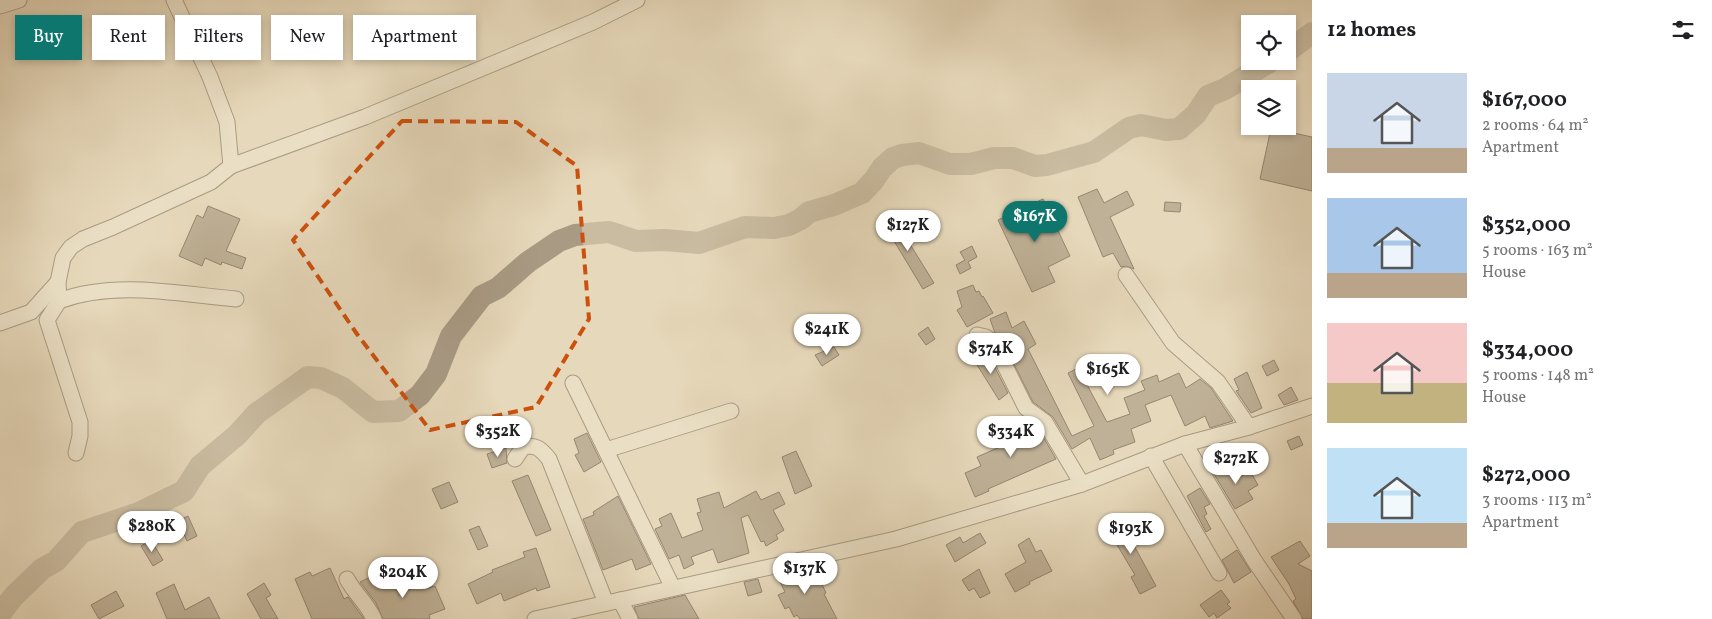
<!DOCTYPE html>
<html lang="en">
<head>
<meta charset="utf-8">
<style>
	body { margin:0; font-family:Vollkorn,serif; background:#f2f2f2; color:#202124; height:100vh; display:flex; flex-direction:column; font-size:19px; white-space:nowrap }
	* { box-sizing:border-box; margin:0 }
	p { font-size:16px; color:#757577 }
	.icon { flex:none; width:28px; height:28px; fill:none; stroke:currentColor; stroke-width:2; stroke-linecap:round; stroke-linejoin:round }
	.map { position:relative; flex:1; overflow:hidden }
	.drawer { display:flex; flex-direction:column; background:#fff; width:400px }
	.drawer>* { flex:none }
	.banner { position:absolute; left:15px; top:15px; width:475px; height:45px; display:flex; gap:10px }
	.fabs { position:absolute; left:1241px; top:15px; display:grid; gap:10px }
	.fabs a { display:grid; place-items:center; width:55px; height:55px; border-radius:0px; background:#fff; box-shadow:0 2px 8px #0003; font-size:25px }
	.price { position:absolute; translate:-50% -42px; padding:0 11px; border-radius:18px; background:#fff; color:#222; font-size:16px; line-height:32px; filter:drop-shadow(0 1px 2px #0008) }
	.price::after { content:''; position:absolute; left:50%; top:30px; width:15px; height:11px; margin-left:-8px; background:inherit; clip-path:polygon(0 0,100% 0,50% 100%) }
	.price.active { background:#0f766e; color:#fff }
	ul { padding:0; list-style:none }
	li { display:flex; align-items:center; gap:15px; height:125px; padding:0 15px }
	li span { display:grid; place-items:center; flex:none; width:140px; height:100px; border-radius:0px; color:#555 }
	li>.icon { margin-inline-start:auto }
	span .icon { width:60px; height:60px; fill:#fffc; stroke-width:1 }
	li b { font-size:21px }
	h2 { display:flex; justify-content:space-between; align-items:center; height:60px; padding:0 15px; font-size:21px }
	.chip { padding:0 18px; border-radius:0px; background:#fff; box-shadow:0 2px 8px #0003; font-size:18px; line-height:45px }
	.chip.active { background:#0f766e; color:#fff }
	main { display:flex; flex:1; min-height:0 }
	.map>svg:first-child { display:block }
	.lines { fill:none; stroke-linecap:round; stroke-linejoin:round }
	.river { stroke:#a99a84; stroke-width:22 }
	.building { fill:#90816d; stroke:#33221a }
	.minor-casing { stroke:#605042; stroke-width:17 }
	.minor { stroke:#efe6d2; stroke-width:15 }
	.marked { fill:none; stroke:#cd510e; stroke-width:4; stroke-dasharray:10 6; stroke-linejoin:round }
</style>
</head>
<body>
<main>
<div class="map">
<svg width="1312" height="619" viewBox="0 0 1312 619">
	<rect width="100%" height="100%" fill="#e6d8ba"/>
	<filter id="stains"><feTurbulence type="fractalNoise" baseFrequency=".004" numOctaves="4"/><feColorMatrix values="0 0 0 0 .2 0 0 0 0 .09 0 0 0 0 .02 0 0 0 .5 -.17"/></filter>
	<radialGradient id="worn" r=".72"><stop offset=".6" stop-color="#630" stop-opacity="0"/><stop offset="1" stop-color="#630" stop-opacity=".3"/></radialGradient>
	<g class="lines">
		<!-- river -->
		<g class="river">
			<path d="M1288,51L1312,33"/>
			<path d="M0,614L14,596L42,569L56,561L82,532L139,513L184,491L200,466L237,435L257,413L308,377L321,378L343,388L373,412L399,411L420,395L436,374L451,336L482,296L498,288L528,262L559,241L575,235L609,232L636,241L665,240L699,243L745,227L774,228L789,225L801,219L809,212L834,205L862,193L874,180L882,168L893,158L902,155L919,153L950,164H971L994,158H1013L1035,166L1047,165L1094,152L1129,128L1141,125L1166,130L1179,129L1196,114L1208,96L1225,89L1271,61"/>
		</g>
	</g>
	<!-- building -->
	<g class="building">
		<path d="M1271,128L1312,137V191L1260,179Z"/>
		<path d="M1097,189L1104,203L1127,191L1134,205L1110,217L1134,269L1126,266L1121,267L1113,253L1103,257L1078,197Z"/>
		<path d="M1043,199L1070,256L1048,267L1055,282L1032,292L998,220Z"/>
		<path d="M1165,202L1181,203L1180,212L1164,211Z"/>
		<path d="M208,206L240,219L226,251L246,258L242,269L222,262L221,265L205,258L202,266L179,256L197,215L203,218Z"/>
		<path d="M892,215L934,283L923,289L882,221Z"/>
		<path d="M972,246L977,257L968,262L971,268L960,274L956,265L965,260L960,252Z"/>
		<path d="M973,285L976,292L979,291L982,297L983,296L993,313L967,327L957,310L962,307L957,291Z"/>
		<path d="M1006,312L1012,328L1024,321L1036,344L1028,349L1072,436L1094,426L1068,373L1078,368L1107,422L1130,414L1124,398L1145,390L1141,381L1157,375L1159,382L1179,373L1186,388L1200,379L1211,388L1233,421L1210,428L1205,416L1185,426L1171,395L1145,405L1151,421L1131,429L1135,442L1113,450L1114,454L1100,460L1090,438L1072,449L1053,417L1033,402L1002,340L995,333L990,319Z"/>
		<path d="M928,327L935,339L926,345L918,334Z"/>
		<path d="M834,347L839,355L822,366L815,355Z"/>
		<path d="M987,352L1008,393L999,400L974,360Z"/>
		<path d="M1274,360L1279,370L1267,376L1262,366Z"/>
		<path d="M1247,372L1262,408L1251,413L1236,391L1239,390L1234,379Z"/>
		<path d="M1291,387L1298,400L1284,405L1278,395Z"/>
		<path d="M1024,418L1038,428L1056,459L988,489L989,491L975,497L965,473L981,466L977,457L1009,443L1002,429Z"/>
		<path d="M587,433L601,462L584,472L575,455L579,453L574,439Z"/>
		<path d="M1299,436L1303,445L1291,450L1287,441Z"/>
		<path d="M506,448L507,463L492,468L487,454Z"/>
		<path d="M796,451L812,486L795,494L782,457Z"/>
		<path d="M1232,464L1240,477L1250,471L1258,485L1248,491L1253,499L1235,509L1214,474Z"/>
		<path d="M528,475L551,530L536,536L512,481Z"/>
		<path d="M449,482L458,502L441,509L432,489Z"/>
		<path d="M1200,488L1210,504L1204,507L1207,514L1204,516L1211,529L1206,532L1187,496Z"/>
		<path d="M756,491L761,500L779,492L785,504L773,510L784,530L776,535L778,539L766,546L764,541L761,542L748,515L741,518L749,553L718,563L713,549L691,557L694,564L684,569L679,555L669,559L655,529L662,526L659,519L671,513L682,538L703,530L697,513L701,512L697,499L719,492L724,508Z"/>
		<path d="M618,496L651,564L636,570L632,559L603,570L583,519L594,515L593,512Z"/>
		<path d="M188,516L197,536L187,541L178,521Z"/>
		<path d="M1120,517L1128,527L1125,529L1156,586L1140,594L1131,577L1135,575L1113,538L1111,539L1104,529Z"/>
		<path d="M479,526L488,546L478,550L469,530Z"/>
		<path d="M980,533L986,543L955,562L946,545L960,537L963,543Z"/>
		<path d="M1029,538L1036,552L1041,550L1052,571L1029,582L1030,584L1015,592L1005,574L1026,562L1018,545Z"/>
		<path d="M151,540L163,560L153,566L141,546Z"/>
		<path d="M1300,541L1310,556L1298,564L1312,571V619H1303L1293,601L1296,599L1289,584L1271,557Z"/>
		<path d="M536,548L550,587L537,591L536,588L504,601L501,593L477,604L468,584L493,572L492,570L525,557L523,552Z"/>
		<path d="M1237,550L1251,572L1234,583L1222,560Z"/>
		<path d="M814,567L826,593L824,594L837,619H800L797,615L794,617L789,607L785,609L778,595L785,592L778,578L788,573Z"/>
		<path d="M330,568L344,599L348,597L364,619H312L295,579L310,572L312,576Z"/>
		<path d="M387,569L399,595L426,581L429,588L435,586L445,609L429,615L430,619H383L376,603L360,582Z"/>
		<path d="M979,569L990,593L980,598L974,588L969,591L962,580Z"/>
		<path d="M758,579L762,592L748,596L744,582Z"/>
		<path d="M264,583L271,595L266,598L278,619H261L247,594Z"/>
		<path d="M174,584L185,610L209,597L220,619H167L156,593Z"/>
		<path d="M1221,590L1230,602L1227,604L1231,608L1217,618L1214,613L1209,617L1200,605Z"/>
		<path d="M116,591L124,606L99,619L91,605Z"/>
		<path d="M685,595L699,619H639L634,607Z"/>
	</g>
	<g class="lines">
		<!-- minor casing -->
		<g class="minor-casing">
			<g id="minor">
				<path d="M174,0L210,77L227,122L231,166"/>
				<path d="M0,6L19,0"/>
				<path d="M1126,275L1173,343L1218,382L1249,427"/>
				<path d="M58,282L59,301L47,320L80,422V436L76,453"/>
				<path d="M59,301C115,280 178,294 236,299"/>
				<path d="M0,323L31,312L58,282L63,258L71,247L83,239L113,227L211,182L231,166L365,117L593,22L637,0"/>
				<path d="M977,335L986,337L994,344L1026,408L1045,422L1082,484"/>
				<path d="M573,383L673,588"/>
				<path d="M1185,444L1254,560L1294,619"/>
				<path d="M606,450L731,411"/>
				<path d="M1151,456L1219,573"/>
				<path d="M515,459L523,447C536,444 541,449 549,459L606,603"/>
				<path d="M347,579C355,594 367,603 374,619"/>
				<path d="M620,600L630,619"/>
				<path d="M535,619L896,539L1082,484L1185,444L1249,427L1312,406"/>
			</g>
		</g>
		<!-- minor -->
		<use href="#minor" class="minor"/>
	</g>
	<!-- marked area -->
	<path d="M0 0H1312V619H0ZM402,121L516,122L577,166L589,319L536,407L430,430L357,334L293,240Z" fill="#e6d8ba" fill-opacity=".55" fill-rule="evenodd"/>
	<path class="marked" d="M402,121L516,122L577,166L589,319L536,407L430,430L357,334L293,240Z"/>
	<rect width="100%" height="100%" filter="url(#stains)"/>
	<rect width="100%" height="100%" fill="url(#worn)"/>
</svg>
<div class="fabs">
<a><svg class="icon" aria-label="locate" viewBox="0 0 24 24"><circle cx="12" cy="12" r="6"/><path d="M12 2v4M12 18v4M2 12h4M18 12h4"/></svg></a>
<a><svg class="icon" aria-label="layers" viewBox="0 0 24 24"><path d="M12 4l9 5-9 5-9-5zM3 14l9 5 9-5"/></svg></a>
</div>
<b class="price active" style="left:1035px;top:243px">$167K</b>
<b class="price" style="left:908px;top:252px">$127K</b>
<b class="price" style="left:827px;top:356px">$241K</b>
<b class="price" style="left:991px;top:375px">$374K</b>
<b class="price" style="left:1108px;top:396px">$165K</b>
<b class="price" style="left:498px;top:458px">$352K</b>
<b class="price" style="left:1011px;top:458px">$334K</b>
<b class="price" style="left:1236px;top:485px">$272K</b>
<b class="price" style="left:152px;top:553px">$280K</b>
<b class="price" style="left:1131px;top:555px">$193K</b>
<b class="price" style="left:805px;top:595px">$137K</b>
<b class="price" style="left:403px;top:599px">$204K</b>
<div class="banner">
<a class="chip active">Buy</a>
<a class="chip">Rent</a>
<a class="chip">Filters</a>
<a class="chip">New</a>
<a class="chip">Apartment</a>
</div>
</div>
<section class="drawer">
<h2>12 homes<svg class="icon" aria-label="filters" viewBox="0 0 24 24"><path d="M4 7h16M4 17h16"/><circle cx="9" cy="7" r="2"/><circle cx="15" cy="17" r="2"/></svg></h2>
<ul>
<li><span style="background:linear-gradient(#c9d6e8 75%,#b9a48a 0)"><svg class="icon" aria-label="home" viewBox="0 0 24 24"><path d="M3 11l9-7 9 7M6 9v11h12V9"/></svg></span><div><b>$167,000</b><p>2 rooms · 64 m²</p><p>Apartment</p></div></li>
<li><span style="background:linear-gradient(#a9c7e8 75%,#b9a48a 0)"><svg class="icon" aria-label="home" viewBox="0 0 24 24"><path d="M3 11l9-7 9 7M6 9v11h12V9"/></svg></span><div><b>$352,000</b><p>5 rooms · 163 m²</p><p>House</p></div></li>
<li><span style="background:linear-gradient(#f6c9c9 60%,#c2b280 0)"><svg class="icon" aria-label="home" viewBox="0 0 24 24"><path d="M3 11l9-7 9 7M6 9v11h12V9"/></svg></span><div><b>$334,000</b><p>5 rooms · 148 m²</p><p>House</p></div></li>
<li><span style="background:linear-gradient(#bfe0f5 75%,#b9a48a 0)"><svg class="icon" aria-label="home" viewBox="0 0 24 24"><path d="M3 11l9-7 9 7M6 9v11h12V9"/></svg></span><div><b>$272,000</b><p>3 rooms · 113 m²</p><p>Apartment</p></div></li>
</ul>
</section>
</main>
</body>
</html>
